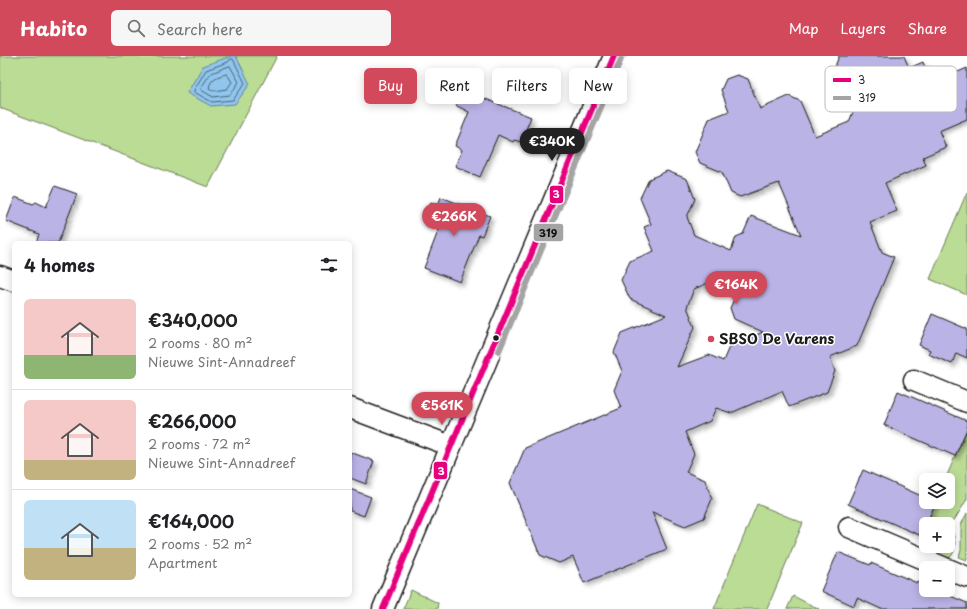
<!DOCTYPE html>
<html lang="en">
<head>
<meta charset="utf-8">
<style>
	body { margin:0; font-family:"Playpen Sans",sans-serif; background:#f6f6f6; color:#202124; height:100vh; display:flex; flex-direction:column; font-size:15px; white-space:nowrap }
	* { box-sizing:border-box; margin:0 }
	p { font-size:13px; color:#757577 }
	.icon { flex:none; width:22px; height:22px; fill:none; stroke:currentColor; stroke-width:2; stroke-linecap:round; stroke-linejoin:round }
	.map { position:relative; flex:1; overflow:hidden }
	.side { position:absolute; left:12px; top:185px; width:340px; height:356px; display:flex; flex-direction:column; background:#fff; border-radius:6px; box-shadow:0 2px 10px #0003 }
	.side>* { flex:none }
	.top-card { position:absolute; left:364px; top:12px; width:380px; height:36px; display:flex; gap:8px }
	.fabs { position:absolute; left:919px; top:417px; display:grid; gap:8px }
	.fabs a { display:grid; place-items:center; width:36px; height:36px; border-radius:6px; background:#fff; box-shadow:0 2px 10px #0003; font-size:20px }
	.price { position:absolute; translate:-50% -34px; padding:0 9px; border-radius:14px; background:#d1495b; color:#fff; font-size:13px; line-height:26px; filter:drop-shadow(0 1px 2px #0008) }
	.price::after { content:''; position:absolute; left:50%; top:24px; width:12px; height:9px; margin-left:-6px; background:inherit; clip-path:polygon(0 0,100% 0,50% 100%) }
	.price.current { background:#222; color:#fff }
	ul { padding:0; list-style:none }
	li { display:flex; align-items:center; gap:12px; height:100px; padding:0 12px }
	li+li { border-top:1px solid #e0e0e0 }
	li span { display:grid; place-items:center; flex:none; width:112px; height:80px; border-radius:6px; color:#555 }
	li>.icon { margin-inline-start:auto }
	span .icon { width:48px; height:48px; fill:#fffc; stroke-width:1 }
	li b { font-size:17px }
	h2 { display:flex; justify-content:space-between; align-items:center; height:48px; padding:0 12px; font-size:17px }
	.tag { padding:0 14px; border-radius:6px; background:#fff; box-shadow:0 2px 10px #0003; font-size:14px; line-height:36px }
	.tag.current { background:#d1495b; color:#fff }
	header { display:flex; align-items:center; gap:24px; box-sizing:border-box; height:56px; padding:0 20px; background:#d1495b; color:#fff }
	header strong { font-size:19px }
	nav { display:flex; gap:22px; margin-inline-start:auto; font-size:14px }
	.search { width:280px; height:36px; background:#f6f6f6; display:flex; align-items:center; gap:10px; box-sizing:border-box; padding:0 14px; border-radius:6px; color:#757577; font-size:15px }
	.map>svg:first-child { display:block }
	.green { fill:#bbdc95; stroke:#6c7c58 }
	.water { fill:#90c6ee; stroke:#62829a }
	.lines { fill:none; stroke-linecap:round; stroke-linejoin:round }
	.shore { stroke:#4a6070; stroke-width:1 }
	.building { fill:#bab3e5; stroke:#1c1c1c; fill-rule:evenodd; filter:url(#shadow) }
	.street-casing { stroke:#1c1c1c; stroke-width:23 }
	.street { stroke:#fff; stroke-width:20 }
	.bus-1-casing { stroke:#fff; stroke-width:9 }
	.bus-2-casing { stroke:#fff; stroke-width:9 }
	.bus-1 { stroke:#e6007e; stroke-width:6 }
	.bus-2 { stroke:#a4a4a4; stroke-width:6 }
	.bus-dot { fill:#1c1c1c; stroke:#fff; stroke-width:1.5 }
	.poi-dot { fill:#d1495b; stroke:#fff; stroke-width:1.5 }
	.labels { text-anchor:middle; stroke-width:3; stroke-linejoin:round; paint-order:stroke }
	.poi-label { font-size:14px; font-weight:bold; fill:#1c1c1c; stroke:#fff; text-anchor:start }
	.key { fill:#fff; stroke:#bbb; stroke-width:1 }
	.key-label { font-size:11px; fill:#1c1c1c }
	.line-badge { stroke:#fff; stroke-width:1.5 }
	.badge-label { font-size:11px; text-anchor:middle; font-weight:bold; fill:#fff }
	.pale-badge-label { font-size:11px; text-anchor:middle; font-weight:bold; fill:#111 }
</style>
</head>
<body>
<header>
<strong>Habito</strong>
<div class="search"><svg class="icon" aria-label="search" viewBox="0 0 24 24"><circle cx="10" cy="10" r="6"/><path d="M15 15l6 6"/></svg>Search here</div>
<nav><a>Map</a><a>Layers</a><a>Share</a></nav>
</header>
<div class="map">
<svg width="967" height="553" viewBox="0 0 967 553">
	<defs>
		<filter id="shadow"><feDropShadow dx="3.5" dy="3.5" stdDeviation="2" flood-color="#0004"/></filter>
	</defs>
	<rect width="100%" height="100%" fill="#fff"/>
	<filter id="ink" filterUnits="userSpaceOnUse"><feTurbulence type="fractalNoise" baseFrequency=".025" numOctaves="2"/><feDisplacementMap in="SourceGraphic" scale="8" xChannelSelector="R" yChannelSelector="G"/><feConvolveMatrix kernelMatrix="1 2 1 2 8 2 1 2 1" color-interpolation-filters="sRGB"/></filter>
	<g filter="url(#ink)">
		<!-- green -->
		<g class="green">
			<path d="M0,0H277L208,131L0,52Z"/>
			<path d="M967,136V239L930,223Z"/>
			<path d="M967,373V443L955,463L951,466H943L940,468H926L936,446H948V424H945Z"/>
			<path d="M757,448L803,467L767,553H714Z"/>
			<path d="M967,457V504L959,501L961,494V469Z"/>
			<path d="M948,473C958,476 957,504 945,503C941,503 935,499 930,497L929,490H948Z"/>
			<path d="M411,534L438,547L437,553H403Z"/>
			<path d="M793,540L819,553H787Z"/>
		</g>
		<!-- water -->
		<path class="water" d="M231,0H236L250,28L235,48L211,50L187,37L203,10Z"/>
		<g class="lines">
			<!-- shore -->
			<g class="shore">
				<path d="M231,3H233L245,27L233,44L212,46L194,36V34L206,14L228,6Z"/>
				<path d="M230,10L239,26L230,39L213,41L201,34V32L210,18Z"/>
				<path d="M227,18L232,26L227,33L214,35L209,32C211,22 218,20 227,18Z"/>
			</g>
		</g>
		<!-- building -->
		<g class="building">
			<path d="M839,0H904L909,12L923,6L930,24L933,23L935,26L967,12V63L939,75L946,91L923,101L926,109L885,127L897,155L870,166L882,196L894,201L857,290L830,301L835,315L827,336L789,351L782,335L731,357L716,352L710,365L685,376L694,398L686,416L705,424L712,443L704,462L685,470L652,456L667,493L584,527L573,501L559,507L540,499L510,427L525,392L621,352L614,334L622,315L614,296L622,277L666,259L630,243L621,224L630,205L654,195L644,171L651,168L640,142L649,123L667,115L687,123L695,143L687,161L694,179L731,195L736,181L743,178L751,160L801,179L779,127L740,141L731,137L722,116L700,107L695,96L709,63L729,55L721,34L726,23L737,19L748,23L760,53L789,40L800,45L815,80L849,66L862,33L838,23L834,13ZM727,219L735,241L730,252L734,263L763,276L729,291L723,305L709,299L677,311L695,271L687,251L694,233Z"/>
			<path d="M463,34L531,61L521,86L514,84L513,86L498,79L480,121L455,110L462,94L455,90L469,56L457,50L453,43L456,36Z"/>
			<path d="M55,130L77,138L58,187H36L39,178L6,165L15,141L33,148L36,146L46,151Z"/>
			<path d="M441,141L490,160L482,180L479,179L460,226L424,212L440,170L424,163L431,146L438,149Z"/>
			<path d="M932,258L967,273V302L956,297L952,308L928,298L930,294L919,289Z"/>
			<path d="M898,335L967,365V373L955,400L884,369Z"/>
			<path d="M350,396L374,405L366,428L350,422Z"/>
			<path d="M863,414L926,442V446H936L922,477L920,476L919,479L848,448Z"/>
			<path d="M350,433L371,441L364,460L350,455Z"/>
			<path d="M838,496L870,509L871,507L917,527L918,526L926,529V534H936L967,547V553H881L857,542L854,550L821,535Z"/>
		</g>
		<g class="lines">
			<!-- street casing -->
			<g class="street-casing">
				<g id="street">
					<path d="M0,220L14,225"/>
					<path d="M914,324L967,346"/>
					<path d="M350,352L451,390"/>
					<path d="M849,471L945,512"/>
					<path d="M948,513L967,521"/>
					<path d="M383,553L614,0"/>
				</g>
			</g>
			<!-- street -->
			<use href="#street" class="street"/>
			<!-- bus-1 casing -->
			<g class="bus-1-casing">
				<path id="bus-1" d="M383,553L614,0"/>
			</g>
			<!-- bus-2 casing -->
			<g class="bus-2-casing">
				<path id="bus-2" d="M499,295L621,3"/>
			</g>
			<!-- bus-1 -->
			<use href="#bus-1" class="bus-1"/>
			<!-- bus-2 -->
			<use href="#bus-2" class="bus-2"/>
		</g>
	</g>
	<!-- markers -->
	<circle class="bus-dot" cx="496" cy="282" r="3.5"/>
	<circle class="poi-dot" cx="711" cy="283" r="4"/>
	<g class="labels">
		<!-- poi labels -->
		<g class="poi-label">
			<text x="719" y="288">SBSO De Varens</text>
		</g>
	</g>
	<!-- legend -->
	<rect x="825" y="10" width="132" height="46" rx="6" class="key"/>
	<rect x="833" y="22" width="18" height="4" fill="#e6007e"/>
	<rect x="833" y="40" width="18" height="4" fill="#a4a4a4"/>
	<g class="key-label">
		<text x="858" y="28">3</text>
		<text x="858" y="46">319</text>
	</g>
	<g class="line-badge">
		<rect x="549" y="129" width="15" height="19" rx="4" fill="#e6007e"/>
		<rect x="533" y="167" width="31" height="19" rx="4" fill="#a4a4a4"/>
		<rect x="433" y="405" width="15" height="19" rx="4" fill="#e6007e"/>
	</g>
	<g class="badge-label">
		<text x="556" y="142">3</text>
		<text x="441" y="419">3</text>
	</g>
	<g class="pale-badge-label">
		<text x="548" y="181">319</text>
	</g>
</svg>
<div class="fabs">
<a><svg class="icon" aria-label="layers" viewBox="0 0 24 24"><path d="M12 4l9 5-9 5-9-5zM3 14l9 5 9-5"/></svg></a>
<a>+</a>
<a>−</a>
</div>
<b class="price current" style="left:552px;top:106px">€340K</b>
<b class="price" style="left:454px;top:181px">€266K</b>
<b class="price" style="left:736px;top:249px">€164K</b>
<b class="price" style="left:442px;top:370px">€561K</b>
<div class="top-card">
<a class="tag current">Buy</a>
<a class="tag">Rent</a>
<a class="tag">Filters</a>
<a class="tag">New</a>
</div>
<section class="side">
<h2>4 homes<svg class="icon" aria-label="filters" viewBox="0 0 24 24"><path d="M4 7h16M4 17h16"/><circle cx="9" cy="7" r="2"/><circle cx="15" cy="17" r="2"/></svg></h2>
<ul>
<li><span style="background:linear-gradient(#f6c9c9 70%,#8fb573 0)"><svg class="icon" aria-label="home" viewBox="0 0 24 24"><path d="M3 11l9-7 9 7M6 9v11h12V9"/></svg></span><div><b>€340,000</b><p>2 rooms · 80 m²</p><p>Nieuwe Sint-Annadreef</p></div></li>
<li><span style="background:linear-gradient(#f6c9c9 75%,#c2b280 0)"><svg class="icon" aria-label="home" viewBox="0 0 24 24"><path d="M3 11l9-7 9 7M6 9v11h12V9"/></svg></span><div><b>€266,000</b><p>2 rooms · 72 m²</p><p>Nieuwe Sint-Annadreef</p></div></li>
<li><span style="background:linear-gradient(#bfe0f5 60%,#c2b280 0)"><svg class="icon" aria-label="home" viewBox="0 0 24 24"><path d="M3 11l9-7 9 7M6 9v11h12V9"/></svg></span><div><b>€164,000</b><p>2 rooms · 52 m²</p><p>Apartment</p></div></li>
</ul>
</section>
</div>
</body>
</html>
